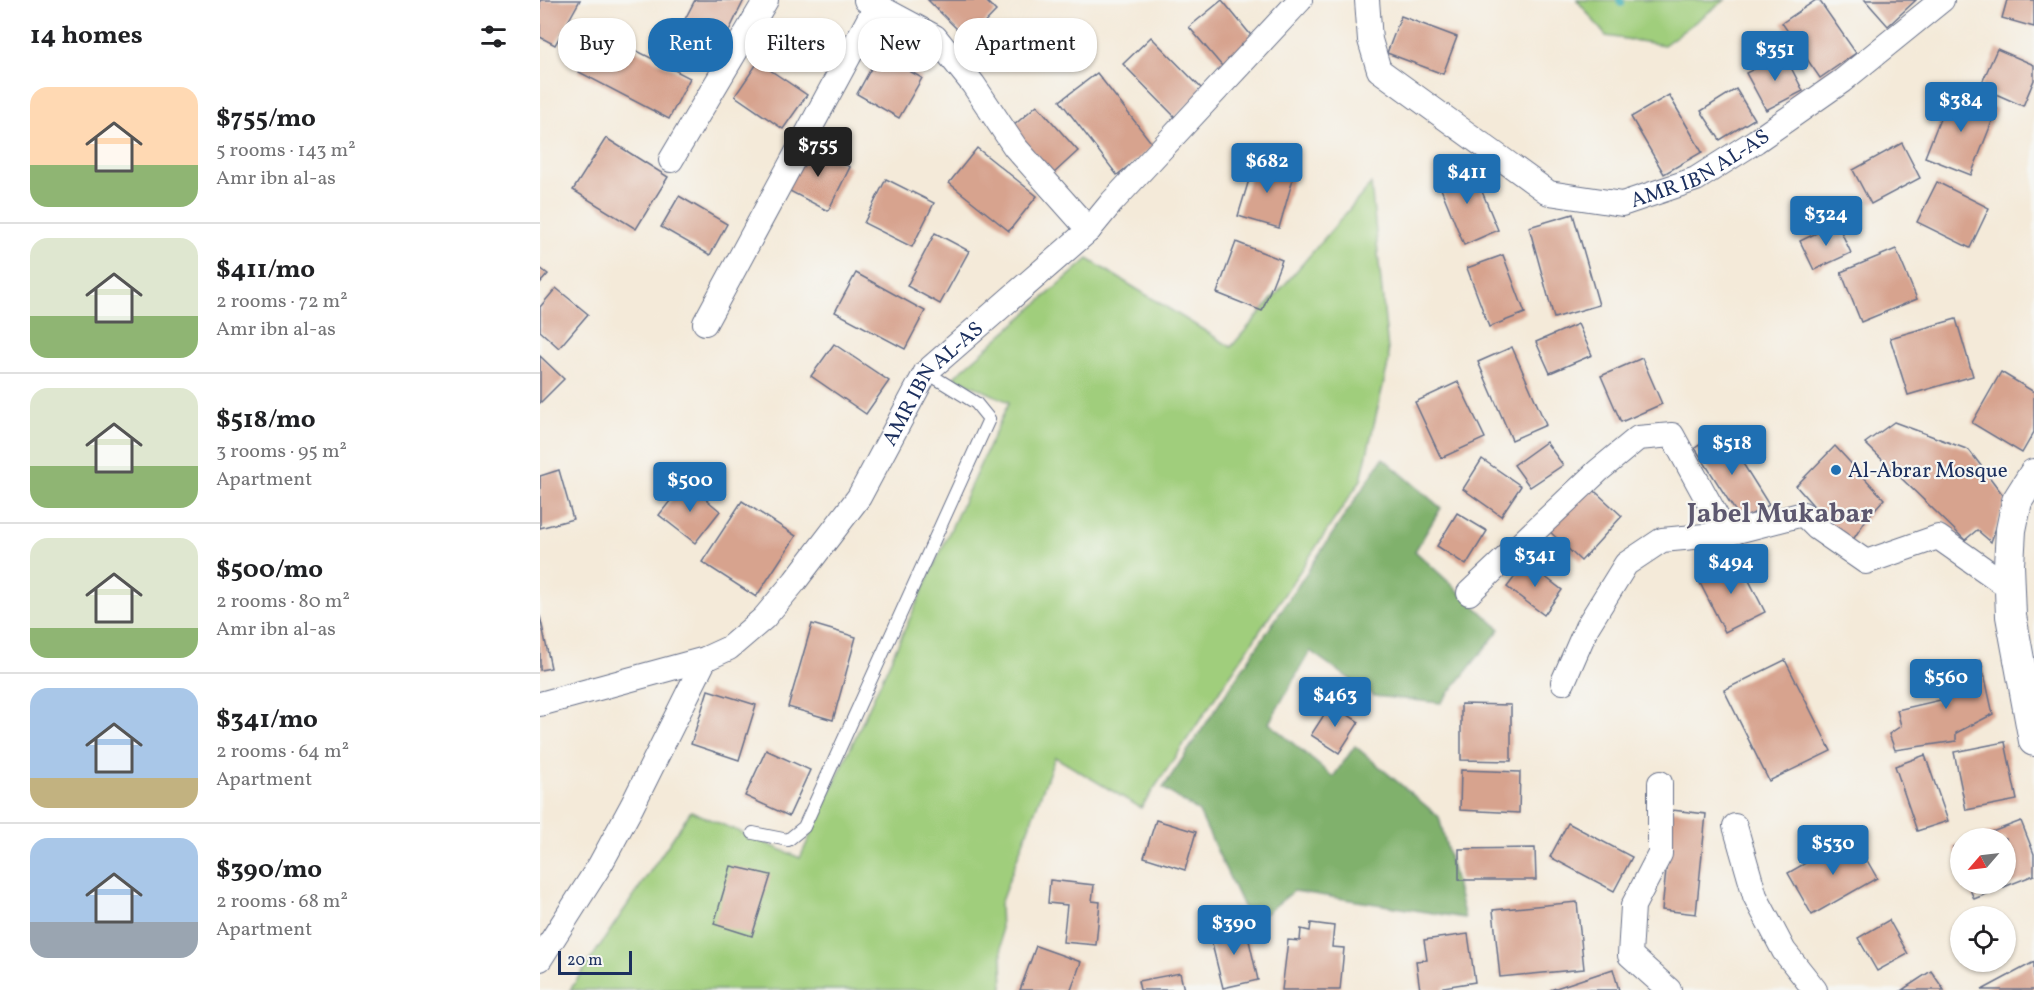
<!DOCTYPE html>
<html lang="en">
<head>
<meta charset="utf-8">
<style>
	body { margin:0; font-family:Vollkorn,serif; background:#f6f6f6; color:#202124; height:100vh; display:flex; flex-direction:column; font-size:22px; white-space:nowrap }
	* { box-sizing:border-box; margin:0 }
	p { font-size:20px; color:#757577 }
	.icon { flex:none; width:33px; height:33px; fill:none; stroke:currentColor; stroke-width:2; stroke-linecap:round; stroke-linejoin:round }
	.map { position:relative; flex:1; overflow:hidden }
	.side { display:flex; flex-direction:column; background:#fff; width:540px }
	.side>* { flex:none }
	.banner { position:absolute; left:18px; top:18px; width:570px; height:54px; display:flex; gap:12px }
	.needle { width:39px; rotate:242deg }
	.controls { position:absolute; left:1410px; top:828px; display:grid; gap:12px }
	.controls a { display:grid; place-items:center; width:66px; height:66px; border-radius:50%; background:#fff; box-shadow:0 2px 4px #0004; font-size:30px }
	.scale { position:absolute; left:18px; bottom:15px; width:74px; box-sizing:border-box; padding-left:6px; border:3px solid #1b2f5e; border-top:0; font-size:16px; line-height:21px; white-space:nowrap; color:#1b2f5e; -webkit-text-stroke:4px #f6f6f2; paint-order:stroke }
	.price { position:absolute; translate:-50% -51px; padding:0 14px; border-radius:6px; background:#1f6fb2; color:#fff; font-size:20px; line-height:39px; filter:drop-shadow(0 2px 3px #0008) }
	.price::after { content:''; position:absolute; left:50%; top:36px; width:18px; height:14px; margin-left:-9px; background:inherit; clip-path:polygon(0 0,100% 0,50% 100%) }
	.price.current { background:#222; color:#fff }
	ul { padding:0; list-style:none }
	li { display:flex; align-items:center; gap:18px; height:150px; padding:0 30px }
	li+li { border-top:2px solid #e0e0e0 }
	li span { display:grid; place-items:center; flex:none; width:168px; height:120px; border-radius:18px; color:#555 }
	li>.icon { margin-inline-start:auto }
	span .icon { width:72px; height:72px; fill:#fffc; stroke-width:1 }
	li b { font-size:26px }
	h2 { display:flex; justify-content:space-between; align-items:center; height:72px; padding:0 30px; font-size:26px }
	.tag { padding:0 21px; border-radius:24px; background:#fff; box-shadow:0 2px 4px #0004; font-size:21px; line-height:54px }
	.tag.current { background:#1f6fb2; color:#fff }
	main { display:flex; flex:1; min-height:0 }
	.map>svg:first-child { display:block }
	.green { fill:#a0ce7c; stroke:#5e7e6d; stroke-width:1.5 }
	.forest { fill:#80b16c; stroke:#4e7065; stroke-width:1.5 }
	.lines { fill:none; stroke-linecap:round; stroke-linejoin:round }
	.stream { stroke:#38abb2; stroke-width:8 }
	.building { fill:#d7a38e }
	.service-casing { stroke:#677089; stroke-width:14 }
	.minor-casing { stroke:#677089; stroke-width:26 }
	.tertiary-casing { stroke:#677089; stroke-width:32 }
	.service { stroke:#fff; stroke-width:12 }
	.minor { stroke:#fff; stroke-width:24 }
	.tertiary { stroke:#fff; stroke-width:30 }
	.poi-dot { fill:#1f6fb2; stroke:#f6f6f2; stroke-width:2 }
	.labels { text-anchor:middle; stroke-width:4.5; stroke-linejoin:round; paint-order:stroke }
	.street-label { font-size:21px; fill:#1b2f5e; stroke:#f6f6f2 }
	.poi-label { font-size:21px; fill:#1b2f5e; stroke:#f6f6f2; text-anchor:start }
	.district-label { font-size:27px; font-weight:bold; fill:#5d586f; stroke:#f6f6f2 }
</style>
</head>
<body>
<main>
<section class="side">
<h2>14 homes<svg class="icon" aria-label="filters" viewBox="0 0 24 24"><path d="M4 7h16M4 17h16"/><circle cx="9" cy="7" r="2"/><circle cx="15" cy="17" r="2"/></svg></h2>
<ul>
<li><span style="background:linear-gradient(#ffd9b3 65%,#8fb573 0)"><svg class="icon" aria-label="home" viewBox="0 0 24 24"><path d="M3 11l9-7 9 7M6 9v11h12V9"/></svg></span><div><b>$755/mo</b><p>5 rooms · 143 m²</p><p>Amr ibn al-as</p></div></li>
<li><span style="background:linear-gradient(#dfe7d0 65%,#8fb573 0)"><svg class="icon" aria-label="home" viewBox="0 0 24 24"><path d="M3 11l9-7 9 7M6 9v11h12V9"/></svg></span><div><b>$411/mo</b><p>2 rooms · 72 m²</p><p>Amr ibn al-as</p></div></li>
<li><span style="background:linear-gradient(#dfe7d0 65%,#8fb573 0)"><svg class="icon" aria-label="home" viewBox="0 0 24 24"><path d="M3 11l9-7 9 7M6 9v11h12V9"/></svg></span><div><b>$518/mo</b><p>3 rooms · 95 m²</p><p>Apartment</p></div></li>
<li><span style="background:linear-gradient(#dfe7d0 75%,#8fb573 0)"><svg class="icon" aria-label="home" viewBox="0 0 24 24"><path d="M3 11l9-7 9 7M6 9v11h12V9"/></svg></span><div><b>$500/mo</b><p>2 rooms · 80 m²</p><p>Amr ibn al-as</p></div></li>
<li><span style="background:linear-gradient(#a9c7e8 75%,#c2b280 0)"><svg class="icon" aria-label="home" viewBox="0 0 24 24"><path d="M3 11l9-7 9 7M6 9v11h12V9"/></svg></span><div><b>$341/mo</b><p>2 rooms · 64 m²</p><p>Apartment</p></div></li>
<li><span style="background:linear-gradient(#a9c7e8 70%,#9aa5b1 0)"><svg class="icon" aria-label="home" viewBox="0 0 24 24"><path d="M3 11l9-7 9 7M6 9v11h12V9"/></svg></span><div><b>$390/mo</b><p>2 rooms · 68 m²</p><p>Apartment</p></div></li>
</ul>
</section>
<div class="map">
<svg width="1494" height="990" viewBox="0 0 1494 990">
	<rect width="100%" height="100%" fill="#f6f6f2"/>
	<filter id="ink" filterUnits="userSpaceOnUse"><feTurbulence type="fractalNoise" baseFrequency=".0167" numOctaves="2"/><feDisplacementMap in="SourceGraphic" scale="12" xChannelSelector="R" yChannelSelector="G"/><feConvolveMatrix kernelMatrix="1 2 1 2 8 2 1 2 1" color-interpolation-filters="sRGB"/></filter>
	<filter id="wash" filterUnits="userSpaceOnUse"><feTurbulence type="fractalNoise" baseFrequency=".008" numOctaves="4" result="noise"/><feDisplacementMap in="SourceGraphic" scale="24" xChannelSelector="R" yChannelSelector="G"/><feGaussianBlur stdDeviation="1.35" result="paint"/><feColorMatrix in="noise" values="0 0 0 0 0 0 0 0 0 0 0 0 0 0 0 0 0 1.4 0 .05"/><feComposite in="paint" operator="in"/></filter>
	<g filter="url(#wash)">
		<rect width="100%" height="100%" fill="#f4ead9"/>
		<!-- green -->
		<g class="green">
			<path d="M1037,0H1185L1124,45L1066,36Z"/>
			<path d="M831,184L849,360L821,480L601,808L515,757L460,904L463,990H30L151,811L260,858L469,402L414,377L548,259L691,347Z"/>
		</g>
		<!-- forest -->
		<path class="forest" d="M843,458L901,508L875,551L960,629L901,703L834,696L770,651L729,723L793,777L815,746L899,817L925,918L754,891L720,918L706,913L659,812L623,788Z"/>
		<g class="lines">
			<!-- stream -->
			<path class="stream" d="M1080,0L1081,3"/>
		</g>
		<g id="blocks">
			<!-- building -->
			<g class="building">
				<path d="M0,0H40L15,45L0,37Z"/>
				<path d="M155,0H204L183,43L143,23Z"/>
				<path d="M388,0H445L456,11L428,40Z"/>
				<path d="M682,0L714,39L682,66L649,27Z"/>
				<path d="M1276,0H1279L1316,53L1280,78L1242,23Z"/>
				<path d="M1325,0H1376L1348,26Z"/>
				<path d="M1467,0H1494V27L1462,18Z"/>
				<path d="M861,16L917,37L903,74L847,53Z"/>
				<path d="M60,32L150,78L129,119L39,72Z"/>
				<path d="M611,37L663,90L635,117L583,64Z"/>
				<path d="M1457,49L1494,65V80L1483,106L1440,87Z"/>
				<path d="M339,54L382,78L359,118L317,94Z"/>
				<path d="M1244,54L1263,91L1226,110L1206,73Z"/>
				<path d="M218,62L267,95L243,129L195,96Z"/>
				<path d="M557,73L614,146L577,175L520,101Z"/>
				<path d="M1196,89L1214,119L1180,140L1161,111Z"/>
				<path d="M1411,91L1457,109L1431,175L1385,157Z"/>
				<path d="M1129,95L1162,152L1124,174L1091,117Z"/>
				<path d="M497,105L538,151L513,174L472,127Z"/>
				<path d="M66,138L128,177L96,229L33,190Z"/>
				<path d="M1362,143L1380,178L1331,204L1313,170Z"/>
				<path d="M267,145L310,167L288,211L246,189Z"/>
				<path d="M437,148L497,196L469,231L409,183Z"/>
				<path d="M715,160L755,172L739,228L698,216Z"/>
				<path d="M931,165L958,230L924,245L897,179Z"/>
				<path d="M346,179L394,203L372,247L324,223Z"/>
				<path d="M1397,182L1449,208L1430,248L1377,222Z"/>
				<path d="M139,196L187,224L170,255L121,227Z"/>
				<path d="M1033,214L1059,305L1014,318L989,227Z"/>
				<path d="M1297,223L1311,253L1274,270L1260,241Z"/>
				<path d="M395,233L429,251L400,304L367,286Z"/>
				<path d="M696,242L742,260L722,311L677,293Z"/>
				<path d="M1356,249L1377,299L1321,322L1301,272Z"/>
				<path d="M963,255L985,313L949,327L927,268Z"/>
				<path d="M0,268L8,274L0,283Z"/>
				<path d="M316,273L385,311L365,349L295,312Z"/>
				<path d="M16,288L48,314L19,348L0,331V307Z"/>
				<path d="M1416,319L1433,376L1368,395L1350,338Z"/>
				<path d="M1038,324L1052,355L1010,373L996,342Z"/>
				<path d="M294,344L349,381L326,414L271,376Z"/>
				<path d="M972,347L1006,425L972,440L938,362Z"/>
				<path d="M0,356L24,379L0,403Z"/>
				<path d="M1102,358L1122,404L1081,422L1061,376Z"/>
				<path d="M1461,372L1494,392V432L1482,453L1432,423Z"/>
				<path d="M918,382L945,438L901,458L875,402Z"/>
				<path d="M1354,422L1429,450L1466,499L1451,542L1437,530L1425,540L1325,443Z"/>
				<path d="M1182,430L1229,505L1201,520L1155,448Z"/>
				<path d="M1006,442L1023,465L990,487L974,465Z"/>
				<path d="M1295,446L1344,499L1327,518L1309,546L1256,486Z"/>
				<path d="M942,459L981,486L961,516L923,489Z"/>
				<path d="M19,470L33,519L0,528V476Z"/>
				<path d="M145,482L180,511L155,543L119,515Z"/>
				<path d="M1046,483L1082,516L1041,561L1006,528Z"/>
				<path d="M202,501L256,536L216,597L162,562Z"/>
				<path d="M917,513L947,531L926,565L897,546Z"/>
				<path d="M1198,559L1225,612L1185,632L1158,579Z"/>
				<path d="M986,562L1022,590L1004,615L967,587Z"/>
				<path d="M0,616L11,668L0,670Z"/>
				<path d="M272,624L316,637L293,720L248,707Z"/>
				<path d="M1245,660L1291,751L1229,781L1184,690Z"/>
				<path d="M1441,660L1453,714L1416,733V741L1355,750L1349,734L1361,726L1357,710L1405,699L1398,672Z"/>
				<path d="M168,690L216,705L199,760L151,744Z"/>
				<path d="M791,704L819,722L799,753L771,735Z"/>
				<path d="M921,704L971,705V761L921,760Z"/>
				<path d="M1465,742L1477,800L1426,810L1414,752Z"/>
				<path d="M226,750L270,770L249,816L205,796Z"/>
				<path d="M1385,755L1408,821L1377,831L1355,766Z"/>
				<path d="M921,770L980,772L979,813L920,810Z"/>
				<path d="M1132,810L1166,814L1156,914L1122,910Z"/>
				<path d="M616,820L656,832L645,870L604,857Z"/>
				<path d="M1481,821L1494,854V875L1434,899L1428,884H1466V838H1436Z"/>
				<path d="M1028,823L1092,857L1074,891L1010,857Z"/>
				<path d="M1313,836L1337,878L1272,915L1248,873Z"/>
				<path d="M1420,844V865L1413,847Z"/>
				<path d="M995,848L996,880H919V849Z"/>
				<path d="M191,866L231,875L212,936L174,924Z"/>
				<path d="M510,880L554,885L552,901L560,902L556,945L523,942L527,905L508,903Z"/>
				<path d="M1037,902L1044,969L960,977L953,910Z"/>
				<path d="M1349,920L1368,954L1337,971L1318,938Z"/>
				<path d="M705,923L718,980L683,988L669,932Z"/>
				<path d="M771,923L794,926L792,947L804,948L800,990H742L748,940L760,941L761,929L770,931Z"/>
				<path d="M928,934L935,982L903,987L904,990H880L876,961L887,960L884,940Z"/>
				<path d="M496,946L541,962L531,990H480Z"/>
				<path d="M1494,962V990H1442Z"/>
				<path d="M1073,969L1079,990H1010Z"/>
				<path d="M1391,971L1404,990H1362Z"/>
				<path d="M640,973L644,990H600L598,981Z"/>
			</g>
		</g>
	</g>
	<g filter="url(#ink)">
		<use href="#blocks" fill-opacity="0" stroke="#677089" stroke-width="1.5"/>
		<g class="lines">
			<!-- service casing -->
			<g class="service-casing">
				<path id="service" d="M213,833L248,840L264,827L449,419L436,403L386,372"/>
			</g>
			<!-- minor casing -->
			<g class="minor-casing">
				<g id="minor">
					<path d="M326,0L395,37L433,84L475,147L549,230"/>
					<path id="s1" d="M827,0L830,40L839,70L1009,193L1082,204L1156,179L1216,141L1302,81L1402,0"/>
					<path d="M131,160L226,0"/>
					<path d="M165,323L336,6"/>
					<path d="M929,593L1058,471L1098,438L1132,435L1186,534L1263,514L1277,528L1326,562L1398,537L1469,587"/>
					<path d="M1023,682L1047,627L1086,564L1122,540L1186,534"/>
					<path id="s2" d="M0,704L165,659L189,648L224,618L255,581L319,497L386,372L549,230L572,202L760,0"/>
					<path d="M1120,783V854L1093,906L1090,955L1129,990"/>
					<path d="M1195,826L1215,896L1244,951L1275,990"/>
					<path d="M0,959L60,865L92,806L165,659"/>
				</g>
			</g>
			<!-- tertiary casing -->
			<g class="tertiary-casing">
				<path id="tertiary" d="M1494,474L1477,501L1471,530L1469,565L1471,616L1494,741"/>
			</g>
			<!-- service -->
			<use href="#service" class="service"/>
			<!-- minor -->
			<use href="#minor" class="minor"/>
			<!-- tertiary -->
			<use href="#tertiary" class="tertiary"/>
		</g>
	</g>
	<!-- markers -->
	<circle class="poi-dot" cx="1296" cy="470" r="6"/>
	<g class="labels">
		<!-- street labels -->
		<g class="street-label">
			<text dy="7" stroke="none"><textPath href="#s1" startOffset="441">AMR IBN AL-AS</textPath></text>
			<text dy="7" stroke="none"><textPath href="#s2" startOffset="534">AMR IBN AL-AS</textPath></text>
		</g>
		<!-- poi labels -->
		<g class="poi-label">
			<text x="1308" y="477">Al-Abrar Mosque</text>
		</g>
		<!-- district labels -->
		<g class="district-label">
			<text x="1240" y="522">Jabel Mukabar</text>
		</g>
	</g>
</svg>
<div class="controls">
<a><svg class="needle" viewBox="-14 -14 28 28"><path d="M0-13l5 13h-10z" fill="#e53935"/><path d="M0 13l5-13h-10z" fill="#757577"/></svg></a>
<a><svg class="icon" aria-label="locate" viewBox="0 0 24 24"><circle cx="12" cy="12" r="6"/><path d="M12 2v4M12 18v4M2 12h4M18 12h4"/></svg></a>
</div>
<div class="scale">20 m</div>
<b class="price" style="left:1235px;top:82px">$351</b>
<b class="price" style="left:1421px;top:133px">$384</b>
<b class="price current" style="left:278px;top:178px">$755</b>
<b class="price" style="left:727px;top:194px">$682</b>
<b class="price" style="left:927px;top:205px">$411</b>
<b class="price" style="left:1286px;top:247px">$324</b>
<b class="price" style="left:1192px;top:476px">$518</b>
<b class="price" style="left:150px;top:513px">$500</b>
<b class="price" style="left:995px;top:588px">$341</b>
<b class="price" style="left:1191px;top:595px">$494</b>
<b class="price" style="left:1406px;top:710px">$560</b>
<b class="price" style="left:795px;top:728px">$463</b>
<b class="price" style="left:1293px;top:876px">$530</b>
<b class="price" style="left:694px;top:956px">$390</b>
<div class="banner">
<a class="tag">Buy</a>
<a class="tag current">Rent</a>
<a class="tag">Filters</a>
<a class="tag">New</a>
<a class="tag">Apartment</a>
</div>
</div>
</main>
</body>
</html>
